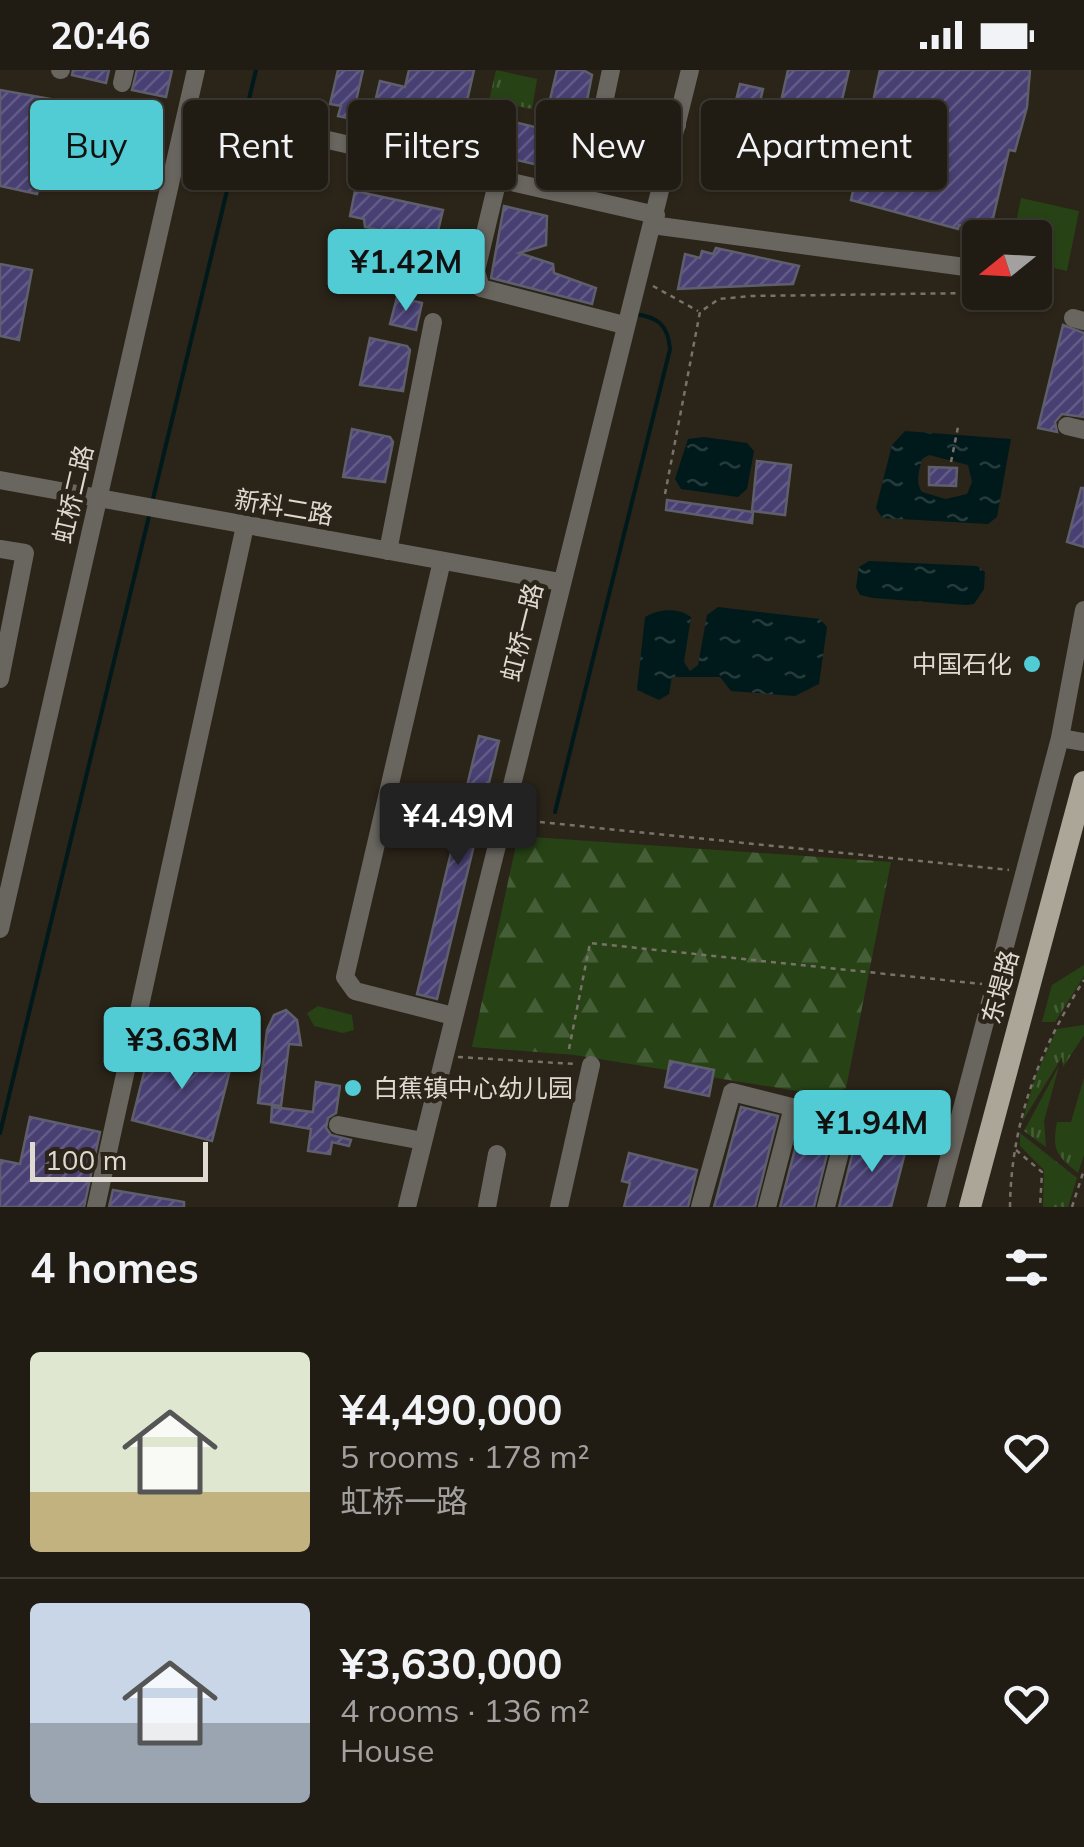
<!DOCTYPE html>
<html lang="en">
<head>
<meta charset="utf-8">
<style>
	body { margin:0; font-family:Mulish,"Noto Sans SC",sans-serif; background:#28241c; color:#f1f3f6; height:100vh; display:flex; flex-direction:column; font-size:38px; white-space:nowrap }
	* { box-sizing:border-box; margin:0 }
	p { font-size:32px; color:#a2a1a0 }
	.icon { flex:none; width:55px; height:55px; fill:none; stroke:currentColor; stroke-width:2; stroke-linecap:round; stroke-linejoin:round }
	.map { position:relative; height:1137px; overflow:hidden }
	.sheet { display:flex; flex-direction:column; background:#201b13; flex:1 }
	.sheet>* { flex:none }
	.top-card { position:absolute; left:30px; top:30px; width:1025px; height:90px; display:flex; gap:20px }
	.needle { width:65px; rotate:252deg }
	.buttons { position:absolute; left:962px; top:150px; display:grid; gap:20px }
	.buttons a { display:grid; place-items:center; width:90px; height:90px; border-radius:10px; background:#201b13; box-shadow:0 2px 8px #0004,0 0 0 2px #3d3933; font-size:50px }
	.scale { position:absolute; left:30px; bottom:25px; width:178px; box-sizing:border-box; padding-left:10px; border:5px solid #ded9d1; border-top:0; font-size:28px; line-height:35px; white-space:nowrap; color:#ded9d1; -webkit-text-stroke:8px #2b2419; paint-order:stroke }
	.price { position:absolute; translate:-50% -85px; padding:0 22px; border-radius:10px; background:#51ccd4; color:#111; font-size:32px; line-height:65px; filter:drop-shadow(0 2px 5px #0008) }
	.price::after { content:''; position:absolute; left:50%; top:60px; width:30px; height:22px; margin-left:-15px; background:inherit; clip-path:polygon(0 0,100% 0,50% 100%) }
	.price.on { background:#222; color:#fff }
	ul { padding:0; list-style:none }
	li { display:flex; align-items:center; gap:30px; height:250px; padding:0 30px }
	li+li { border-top:2px solid #3d3933 }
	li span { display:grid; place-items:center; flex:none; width:280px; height:200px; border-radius:10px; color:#555 }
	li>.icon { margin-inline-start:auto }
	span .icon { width:120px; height:120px; fill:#fffc; stroke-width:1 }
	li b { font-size:42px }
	h2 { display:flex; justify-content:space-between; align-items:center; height:120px; padding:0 30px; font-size:42px }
	.chip { padding:0 35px; border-radius:10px; background:#201b13; box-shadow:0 2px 8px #0004,0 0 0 2px #3d3933; font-size:35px; line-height:90px }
	.chip.on { background:#51ccd4; color:#111 }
	.status { display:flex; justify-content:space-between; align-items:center; height:70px; padding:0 50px; background:#201b13; direction:ltr }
	.status svg { height:28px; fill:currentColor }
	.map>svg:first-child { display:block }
	.grass { fill:url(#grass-tufts) }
	.forest { fill:url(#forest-firs) }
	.park { fill:#274316 }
	.water { fill:url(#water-ripples); fill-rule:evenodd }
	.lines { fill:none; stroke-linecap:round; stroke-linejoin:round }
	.stream { stroke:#00191a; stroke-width:4 }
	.building { fill:url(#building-hatch); stroke:#5f5e6c; stroke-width:2.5 }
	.path { stroke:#797269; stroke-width:2.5; stroke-dasharray:5 5; stroke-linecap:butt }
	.minor { stroke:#696660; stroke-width:18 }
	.major { stroke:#aca699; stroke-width:22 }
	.poi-dot { fill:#51ccd4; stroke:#2b2419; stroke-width:4 }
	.labels { text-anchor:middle; stroke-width:9; stroke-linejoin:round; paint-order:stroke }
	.street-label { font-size:25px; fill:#ded9d1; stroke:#2b2419 }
	.poi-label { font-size:25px; fill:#ded9d1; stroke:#2b2419; text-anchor:end }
</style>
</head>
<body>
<div class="status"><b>20:46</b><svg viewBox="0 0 49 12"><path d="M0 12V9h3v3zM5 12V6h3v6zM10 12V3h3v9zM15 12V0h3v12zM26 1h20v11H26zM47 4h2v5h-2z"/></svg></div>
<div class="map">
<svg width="1084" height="1137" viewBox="0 0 1084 1137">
	<defs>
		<pattern id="grass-tufts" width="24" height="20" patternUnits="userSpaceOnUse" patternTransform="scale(2.5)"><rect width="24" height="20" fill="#274316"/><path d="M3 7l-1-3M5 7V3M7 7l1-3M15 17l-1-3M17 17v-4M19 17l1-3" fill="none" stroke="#465e37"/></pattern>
		<pattern id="forest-firs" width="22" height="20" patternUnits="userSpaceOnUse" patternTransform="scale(2.5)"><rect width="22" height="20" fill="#274316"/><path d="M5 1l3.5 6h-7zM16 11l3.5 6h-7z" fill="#465e37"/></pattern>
		<pattern id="water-ripples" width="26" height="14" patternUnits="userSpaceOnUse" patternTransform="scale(2.5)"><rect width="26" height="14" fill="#00191a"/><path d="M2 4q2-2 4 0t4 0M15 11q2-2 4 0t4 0" fill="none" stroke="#253a3a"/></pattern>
		<pattern id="building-hatch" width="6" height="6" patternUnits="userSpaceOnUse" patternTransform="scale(2.5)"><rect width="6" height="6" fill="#484073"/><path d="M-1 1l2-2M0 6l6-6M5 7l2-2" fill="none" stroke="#625b86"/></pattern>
	</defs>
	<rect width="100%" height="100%" fill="#2b2419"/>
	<!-- grass -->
	<g class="grass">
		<path d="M496,0L537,9L532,39L489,31Z"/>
		<path d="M1084,895V906L1055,952H1042L1052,915Z"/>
		<path d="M1084,955V965L1063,997L1062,987L1022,1052L1036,1005L1057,959Z"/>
		<path d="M1059,996L1044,1051L1046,1077L1024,1061Z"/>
		<path d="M1084,1008V1085L1078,1103C1056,1085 1052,1080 1057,1052H1071Z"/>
		<path d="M1020,1063L1077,1108L1068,1137H1043L1044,1100L1020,1076Z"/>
	</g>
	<!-- forest -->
	<path class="forest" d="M518,766L891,792L846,1018L828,1026L575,985L472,977Z"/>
	<!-- park -->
	<g class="park">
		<path d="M1021,128L1079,141L1067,201L1035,194V168L1013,167Z"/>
		<path d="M318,936L352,945L354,960L343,963L314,956L307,943Z"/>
	</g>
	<!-- water -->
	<g class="water">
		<path d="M905,361L1011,369L997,447L988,454L882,448L876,438L892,375ZM929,385L968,395L972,412L967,424L946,429L922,422C915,412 919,401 922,389Z"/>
		<path d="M704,367L747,373L754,381L747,419L738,427L681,419L675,409L688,369Z"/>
		<path d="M869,491L977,496L985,502L984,519L974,534L966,535L873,528L860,525L856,517L859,497Z"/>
		<path d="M718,537L820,549L827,557L819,614L795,626L731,621L720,607H672L669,624L659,630L637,620L645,547C658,539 678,537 691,547L684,592L690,601L698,595L707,545Z"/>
	</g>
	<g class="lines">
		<!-- stream -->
		<g class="stream">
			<path d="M152,433L256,0"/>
			<path d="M555,742L670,279C668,255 658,247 635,244"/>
			<path d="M0,1063L150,442"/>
		</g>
	</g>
	<!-- building -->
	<g class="building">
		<path d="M73,0H109L106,13L72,5Z"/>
		<path d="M137,0H172L166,27L132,20Z"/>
		<path d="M338,0H363L352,49L338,46L341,36L330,34Z"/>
		<path d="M409,0H474L465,40L543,59L557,0H583L592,5L580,67L568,65L560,100L395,62L400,38L375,32L380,11L405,17Z"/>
		<path d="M788,0H849L821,120L764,107Z"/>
		<path d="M880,0H1030L1027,37L1015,81L1009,80L990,161L959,155L958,159L851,130Z"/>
		<path d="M740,14L763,19L743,102L720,96Z"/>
		<path d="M0,20L56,30L37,124L0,116Z"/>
		<path d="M355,121L443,140L437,165L422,162L421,169L365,157L364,149L350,146Z"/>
		<path d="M504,136L547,146L546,175L519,183L553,194L554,203L596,218L592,234L491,208Z"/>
		<path d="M716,178L799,196L793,214L678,219L685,184L700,188L702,181L713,184Z"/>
		<path d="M0,194L32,200L19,270L0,266Z"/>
		<path d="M397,227L422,233L416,260L390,254Z"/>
		<path d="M1063,255L1084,263V347L1062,344L1055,352L1057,362L1038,358Z"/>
		<path d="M370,268L407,276L410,280L403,321L360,315Z"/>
		<path d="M352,359L390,367L393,372L385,412L343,407Z"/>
		<path d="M757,391L791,395L785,445L752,441Z"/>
		<path d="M929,397L957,398L956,416L929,415Z"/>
		<path d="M1081,418H1084V477L1067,472Z"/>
		<path d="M667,430L753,442L752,453L666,440Z"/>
		<path d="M479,666L499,671L437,929L417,924Z"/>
		<path d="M286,940L297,950L301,975L289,974L281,1036L258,1033L267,960L274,945Z"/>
		<path d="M151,975L232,992L212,1071L132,1050Z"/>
		<path d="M670,991L714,1000L709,1026L665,1017Z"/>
		<path d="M316,1012L340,1016L336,1043L328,1048L326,1058L331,1065L351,1070L349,1076L332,1072L330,1084L308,1081L311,1059L271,1052L272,1037L313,1042Z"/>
		<path d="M741,1037L778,1046L755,1137H714Z"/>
		<path d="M30,1047L100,1062L84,1137H0V1090L20,1094Z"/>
		<path d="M802,1052L833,1060L814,1137H780Z"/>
		<path d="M857,1066L906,1079L891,1137H839Z"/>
		<path d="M629,1083L697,1100L688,1137H624L630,1113L622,1111Z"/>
		<path d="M113,1120L184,1132V1137H109Z"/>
	</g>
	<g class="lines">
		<!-- path -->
		<g class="path">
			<path d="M653,216L698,241"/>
			<path d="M951,392L958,357"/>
			<path d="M665,424L700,242L719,229L751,226L976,223"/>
			<path d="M520,750L1009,800"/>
			<path d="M569,979L590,873L982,914"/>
			<path d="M458,987L575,994"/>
			<path d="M1016,1080L1042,1102L1040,1137"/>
			<path d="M1010,1137C1011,1053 1039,980 1084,910"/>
			<path d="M1072,1137L1084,1100"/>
		</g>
		<!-- minor -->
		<g class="minor">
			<path d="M60,0H61"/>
			<path d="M122,13L125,0"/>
			<path d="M603,37L677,55"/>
			<path d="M328,70L656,145"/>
			<path d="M590,99L611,0"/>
			<path d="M498,109L476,201L481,218L624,255"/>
			<path d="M652,155L980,199"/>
			<path d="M1073,248L1084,251"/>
			<path d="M1067,356L1084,360"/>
			<path d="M0,410L560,512"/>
			<path d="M0,479L25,483L0,609"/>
			<path d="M388,481L433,252"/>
			<path d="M442,491L345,907L355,921L453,946"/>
			<path d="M1060,668L1084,672"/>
			<path d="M0,859L196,0"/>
			<path d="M135,959L235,980"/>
			<path d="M338,1055L423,1071"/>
			<path d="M96,1137L245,456"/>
			<path d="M407,1137L690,0"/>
			<path d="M487,1137L497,1084"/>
			<path d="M559,1137L591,995"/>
			<path d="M700,1137L732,1022L927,1071"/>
			<path d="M767,1137L793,1037"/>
			<path d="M826,1137L848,1051"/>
			<path d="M936,1137L1060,668L1084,540"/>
		</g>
		<!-- major -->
		<path class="major" d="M970,1137L1084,712"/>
	</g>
	<!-- markers -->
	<g class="poi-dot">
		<circle cx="1032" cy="594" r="10"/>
		<circle cx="353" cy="1018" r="10"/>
	</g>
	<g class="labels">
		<!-- street labels -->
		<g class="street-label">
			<text transform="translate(73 424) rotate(-77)" y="9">虹桥二路</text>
			<text transform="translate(284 437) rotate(10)" y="9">新科二路</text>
			<text transform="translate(522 562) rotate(-76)" y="9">虹桥一路</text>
			<text transform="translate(1000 917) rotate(-75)" y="9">东堤路</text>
		</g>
		<!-- poi labels -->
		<g class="poi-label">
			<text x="1012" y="603">中国石化</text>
			<text x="373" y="1027" text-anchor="start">白蕉镇中心幼儿园</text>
		</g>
	</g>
</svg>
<div class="buttons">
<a><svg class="needle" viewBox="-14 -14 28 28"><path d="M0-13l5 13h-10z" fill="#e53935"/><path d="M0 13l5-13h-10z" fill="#a2a1a0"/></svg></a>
</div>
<div class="scale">100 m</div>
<b class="price" style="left:406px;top:244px">¥1.42M</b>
<b class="price on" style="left:458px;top:798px">¥4.49M</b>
<b class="price" style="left:182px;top:1022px">¥3.63M</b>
<b class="price" style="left:872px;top:1105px">¥1.94M</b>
<div class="top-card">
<a class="chip on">Buy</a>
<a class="chip">Rent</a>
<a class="chip">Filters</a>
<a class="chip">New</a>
<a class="chip">Apartment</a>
</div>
</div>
<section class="sheet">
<h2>4 homes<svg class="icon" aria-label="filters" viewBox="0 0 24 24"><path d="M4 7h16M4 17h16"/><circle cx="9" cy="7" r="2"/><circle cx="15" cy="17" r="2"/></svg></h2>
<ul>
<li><span style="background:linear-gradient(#dfe7d0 70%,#c2b280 0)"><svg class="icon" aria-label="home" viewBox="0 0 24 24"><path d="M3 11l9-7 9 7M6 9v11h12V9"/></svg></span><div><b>¥4,490,000</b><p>5 rooms · 178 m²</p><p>虹桥一路</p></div><svg class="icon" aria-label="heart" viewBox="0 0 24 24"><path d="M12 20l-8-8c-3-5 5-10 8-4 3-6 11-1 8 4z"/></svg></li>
<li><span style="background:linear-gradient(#c9d6e8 60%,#9aa5b1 0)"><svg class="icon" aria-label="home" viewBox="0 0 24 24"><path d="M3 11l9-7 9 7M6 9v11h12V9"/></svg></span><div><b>¥3,630,000</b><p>4 rooms · 136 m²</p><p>House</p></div><svg class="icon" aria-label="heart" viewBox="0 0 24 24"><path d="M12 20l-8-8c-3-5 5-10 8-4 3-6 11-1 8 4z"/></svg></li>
</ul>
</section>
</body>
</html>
